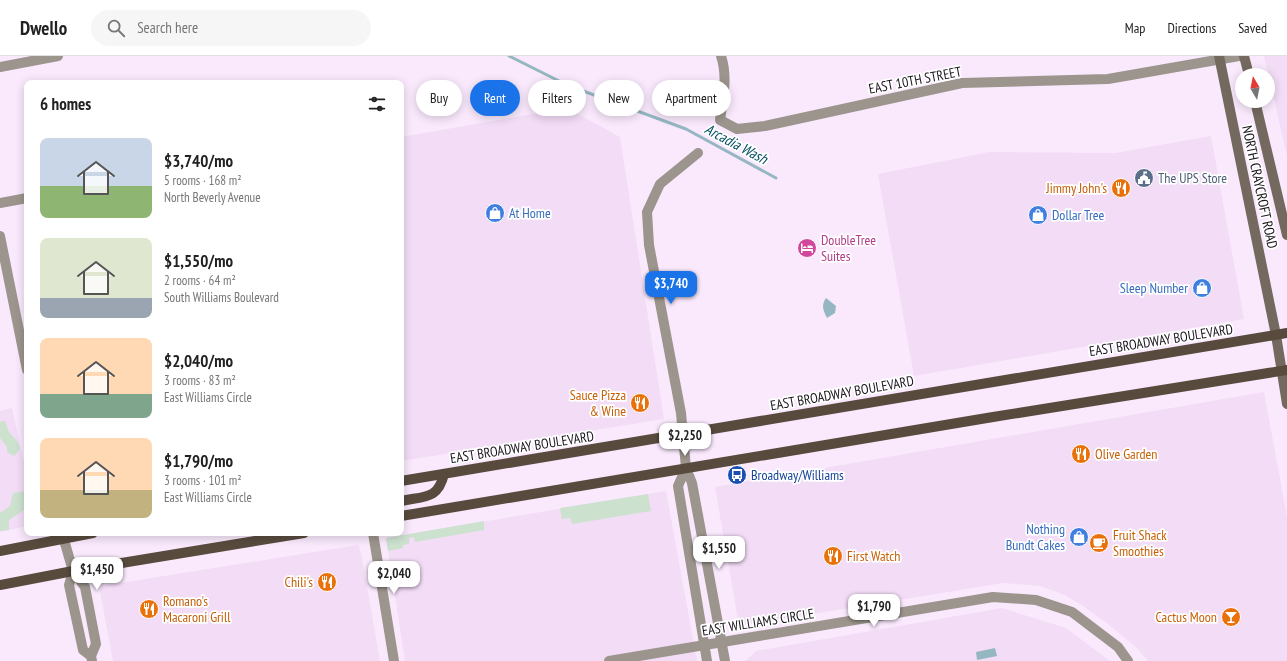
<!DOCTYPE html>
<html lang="en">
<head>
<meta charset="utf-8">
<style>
	body { margin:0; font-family:"PT Sans Narrow",sans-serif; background:#f6f6f6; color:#222; height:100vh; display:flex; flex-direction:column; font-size:15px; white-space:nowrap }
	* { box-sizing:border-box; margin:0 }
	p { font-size:13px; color:#767676 }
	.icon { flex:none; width:22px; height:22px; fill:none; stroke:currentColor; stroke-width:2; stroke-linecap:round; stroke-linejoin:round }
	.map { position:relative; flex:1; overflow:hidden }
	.sheet { position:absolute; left:24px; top:24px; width:380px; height:456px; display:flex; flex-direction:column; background:#fff; border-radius:8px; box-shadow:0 2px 10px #0003 }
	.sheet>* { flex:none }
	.banner { position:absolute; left:416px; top:24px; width:380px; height:36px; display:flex; gap:8px }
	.needle { width:26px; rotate:350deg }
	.fabs { position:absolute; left:1235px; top:12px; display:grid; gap:8px }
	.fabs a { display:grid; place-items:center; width:40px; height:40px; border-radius:50%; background:#fff; box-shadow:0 2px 10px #0003; font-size:20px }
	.price { position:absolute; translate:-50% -34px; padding:0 9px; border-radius:8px; background:#fff; color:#222; font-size:13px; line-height:26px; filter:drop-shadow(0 1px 2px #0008) }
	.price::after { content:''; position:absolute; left:50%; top:24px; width:12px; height:9px; margin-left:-6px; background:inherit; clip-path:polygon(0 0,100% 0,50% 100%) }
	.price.on { background:#1a73e8; color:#fff }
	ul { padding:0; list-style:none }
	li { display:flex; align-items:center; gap:12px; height:100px; padding:0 16px }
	li span { display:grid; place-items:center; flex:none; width:112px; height:80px; border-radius:8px; color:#555 }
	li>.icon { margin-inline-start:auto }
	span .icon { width:48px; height:48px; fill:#fffc; stroke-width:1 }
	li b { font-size:17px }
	h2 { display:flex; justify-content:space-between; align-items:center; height:48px; padding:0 16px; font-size:17px }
	.pill { padding:0 14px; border-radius:18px; background:#fff; box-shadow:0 2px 10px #0003; font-size:14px; line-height:36px }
	.pill.on { background:#1a73e8; color:#fff }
	header { display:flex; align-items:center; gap:24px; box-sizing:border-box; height:56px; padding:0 20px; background:#fff; border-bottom:1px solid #e0e0e0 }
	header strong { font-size:19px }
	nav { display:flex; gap:22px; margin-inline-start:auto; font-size:14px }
	.search { width:280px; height:36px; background:#f6f6f6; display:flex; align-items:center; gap:10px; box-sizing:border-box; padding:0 14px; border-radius:22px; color:#767676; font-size:15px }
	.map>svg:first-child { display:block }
	.built { fill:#f2dcf6 }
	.green { fill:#cce2cf }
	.water { fill:#95b7c2 }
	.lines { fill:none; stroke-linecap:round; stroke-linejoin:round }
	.stream { stroke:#95b7c2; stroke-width:3 }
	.minor { stroke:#9c958d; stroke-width:10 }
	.tertiary { stroke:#9c958d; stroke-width:10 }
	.secondary { stroke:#74695f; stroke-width:10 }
	.primary { stroke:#584b3e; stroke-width:10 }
	.labels { text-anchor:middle; stroke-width:3.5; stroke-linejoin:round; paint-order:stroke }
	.street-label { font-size:14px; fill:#1b161d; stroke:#fff }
	.service-label { font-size:14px; fill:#4e5e75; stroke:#fff; text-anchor:start }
	.food-label { font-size:14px; fill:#c56008; stroke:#fff; text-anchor:end }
	.shop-label { font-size:14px; fill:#366cbe; stroke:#fff; text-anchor:start }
	.hotel-label { font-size:14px; fill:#b23c85; stroke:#fff; text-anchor:start }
	.transit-label { font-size:14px; fill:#164399; stroke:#fff; text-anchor:start }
	.water-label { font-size:15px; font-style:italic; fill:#055162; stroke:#fff }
</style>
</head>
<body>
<header>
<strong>Dwello</strong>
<div class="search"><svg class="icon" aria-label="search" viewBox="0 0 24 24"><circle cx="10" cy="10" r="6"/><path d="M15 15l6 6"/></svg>Search here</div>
<nav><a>Map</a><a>Directions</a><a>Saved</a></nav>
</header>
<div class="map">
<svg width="1287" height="605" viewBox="0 0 1287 605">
	<rect width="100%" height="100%" fill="#fae9fd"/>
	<!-- built -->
	<g class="built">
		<path d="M1264,0H1287V100Z"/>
		<path d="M567,52L620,81L664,363L401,405V81Z"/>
		<path d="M1211,80L1244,263L914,320L878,118L989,96L1115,97Z"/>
		<path d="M1264,336L1287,461V605H1148L1136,591L1108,568L1083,550L1065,539L1040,530L1003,527L739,570L715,431Z"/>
		<path d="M12,352L27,420V470L0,476V355Z"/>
		<path d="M666,435L697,605H405L386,482Z"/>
		<path d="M358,489L361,496L380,605H113L100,535L102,530Z"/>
		<path d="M1002,552L1066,572L1110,605H745L756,595Z"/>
	</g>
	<!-- green -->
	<g class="green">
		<path d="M5,365L9,376L18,386L20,393L14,400L7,396V391L0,382V366Z"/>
		<path d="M25,435L27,452L9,464V474L0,475V457L10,450L13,437Z"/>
		<path d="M648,438L651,455L572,468L570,462L562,463L560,452Z"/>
		<path d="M484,465V474L415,486L414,481L409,482V488L403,489V492L388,495L386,482Z"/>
	</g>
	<!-- water -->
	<g class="water">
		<path d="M826,242L836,250L835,257L827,262C823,254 821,249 826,242Z"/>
		<path d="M995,592L997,600L977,604L976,596Z"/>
	</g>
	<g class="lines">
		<!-- stream -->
		<path class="stream" d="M509,0L567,29L686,73L776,122"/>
		<!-- minor -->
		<g class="minor">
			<path d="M721,0C728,21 723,43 720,64L737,73L765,70L962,27L1108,23L1239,0"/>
			<path d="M0,11L58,0"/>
			<path d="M0,147L27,142"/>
			<path d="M686,412L681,357L649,189L647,156L660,128L698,97"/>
			<path d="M373,477L394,605"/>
			<path d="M91,600L83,594L69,529L73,515L85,531L96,588L91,600L92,605"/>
			<path d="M609,605L993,541L1036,544L1072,556L1118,591L1128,605"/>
			<path d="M707,605L678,430L686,412L692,427L725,605"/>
		</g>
		<!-- tertiary -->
		<g class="tertiary">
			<path d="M0,180L27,314"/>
			<path d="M62,477L73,515"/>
		</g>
		<!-- secondary -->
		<g class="secondary">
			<path d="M1219,0L1276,279L1287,348"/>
			<path d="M1244,0L1249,19"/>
			<path d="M1255,45L1287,179"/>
		</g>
		<!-- primary -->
		<g class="primary">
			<path d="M401,425L1287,277"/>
			<path d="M401,445C424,440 438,444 444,418"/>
			<path d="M401,460L993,361L1287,314"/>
			<path d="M0,495L93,477"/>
			<path d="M0,529L73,515L304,477"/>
		</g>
	</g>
	<!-- icons -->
	<defs>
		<g id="civic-disc" transform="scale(1)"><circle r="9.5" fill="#5c6f8a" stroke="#fff"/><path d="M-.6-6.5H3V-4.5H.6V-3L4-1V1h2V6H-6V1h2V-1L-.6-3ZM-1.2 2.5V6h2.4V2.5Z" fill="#fff"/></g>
		<g id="restaurant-disc" transform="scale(1)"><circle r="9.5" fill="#e8710a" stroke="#fff"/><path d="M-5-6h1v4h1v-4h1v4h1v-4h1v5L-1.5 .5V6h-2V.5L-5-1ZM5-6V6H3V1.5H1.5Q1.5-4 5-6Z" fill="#fff"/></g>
		<g id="shop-disc" transform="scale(1)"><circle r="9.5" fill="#3f7fe0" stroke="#fff"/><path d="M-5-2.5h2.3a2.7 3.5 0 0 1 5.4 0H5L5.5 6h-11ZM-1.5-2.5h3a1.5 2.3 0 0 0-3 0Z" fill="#fff"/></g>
		<g id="hotel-disc" transform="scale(1)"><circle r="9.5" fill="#d1479c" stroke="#fff"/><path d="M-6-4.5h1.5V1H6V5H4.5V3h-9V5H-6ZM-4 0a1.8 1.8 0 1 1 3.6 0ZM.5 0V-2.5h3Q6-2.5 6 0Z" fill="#fff"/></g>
		<g id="bus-disc" transform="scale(1)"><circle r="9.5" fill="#1a4fb4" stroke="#fff"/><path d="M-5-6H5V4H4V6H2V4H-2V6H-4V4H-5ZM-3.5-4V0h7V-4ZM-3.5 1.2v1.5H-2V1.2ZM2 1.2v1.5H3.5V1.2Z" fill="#fff"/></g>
		<g id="cafe-disc" transform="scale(1)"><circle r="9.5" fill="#e8710a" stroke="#fff"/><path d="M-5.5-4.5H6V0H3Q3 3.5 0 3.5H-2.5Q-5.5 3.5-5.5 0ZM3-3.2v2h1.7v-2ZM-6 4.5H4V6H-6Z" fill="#fff"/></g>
		<g id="bar-disc" transform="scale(1)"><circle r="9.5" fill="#e8710a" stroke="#fff"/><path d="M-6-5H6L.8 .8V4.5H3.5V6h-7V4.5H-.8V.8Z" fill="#fff"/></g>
	</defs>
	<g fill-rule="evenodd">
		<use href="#civic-disc" x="1144" y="122"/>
		<use href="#restaurant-disc" x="1121" y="132"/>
		<use href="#shop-disc" x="495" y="157"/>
		<use href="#shop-disc" x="1038" y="159"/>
		<use href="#hotel-disc" x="807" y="192"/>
		<use href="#shop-disc" x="1202" y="232"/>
		<use href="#restaurant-disc" x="640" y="347"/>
		<use href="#restaurant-disc" x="1081" y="398"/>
		<use href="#bus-disc" x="737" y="419"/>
		<use href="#shop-disc" x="1079" y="481"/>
		<use href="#cafe-disc" x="1099" y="487"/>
		<use href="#restaurant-disc" x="833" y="500"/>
		<use href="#restaurant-disc" x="327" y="526"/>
		<use href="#restaurant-disc" x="149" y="553"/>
		<use href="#bar-disc" x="1231" y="561"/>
	</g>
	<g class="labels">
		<!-- street labels -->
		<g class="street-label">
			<text transform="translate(915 24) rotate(-11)" y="5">EAST 10TH STREET</text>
			<text transform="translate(1260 131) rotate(78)" y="5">NORTH CRAYCROFT ROAD</text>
			<text transform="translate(1161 284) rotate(-9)" y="5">EAST BROADWAY BOULEVARD</text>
			<text transform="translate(842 337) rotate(-10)" y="5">EAST BROADWAY BOULEVARD</text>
			<text transform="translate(522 391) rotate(-9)" y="5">EAST BROADWAY BOULEVARD</text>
			<text transform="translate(758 566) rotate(-9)" y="5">EAST WILLIAMS CIRCLE</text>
		</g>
		<!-- service labels -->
		<g class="service-label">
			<text x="1158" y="127">The UPS Store</text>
		</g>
		<!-- food labels -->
		<g class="food-label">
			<text x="1107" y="137">Jimmy John's</text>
			<text x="626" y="344">Sauce Pizza<tspan x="626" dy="16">&amp; Wine</tspan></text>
			<text x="1095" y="403" text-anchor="start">Olive Garden</text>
			<text x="1113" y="484" text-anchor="start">Fruit Shack<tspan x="1113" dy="16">Smoothies</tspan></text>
			<text x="847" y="505" text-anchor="start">First Watch</text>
			<text x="313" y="531">Chili's</text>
			<text x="163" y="550" text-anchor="start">Romano's<tspan x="163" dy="16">Macaroni Grill</tspan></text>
			<text x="1217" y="566">Cactus Moon</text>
		</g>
		<!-- shop labels -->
		<g class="shop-label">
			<text x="509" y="162">At Home</text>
			<text x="1052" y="164">Dollar Tree</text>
			<text x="1188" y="237" text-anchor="end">Sleep Number</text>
			<text x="1065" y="478" text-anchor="end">Nothing<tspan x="1065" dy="16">Bundt Cakes</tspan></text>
		</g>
		<!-- hotel labels -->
		<g class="hotel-label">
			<text x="821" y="189">DoubleTree<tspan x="821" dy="16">Suites</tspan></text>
		</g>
		<!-- transit labels -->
		<g class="transit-label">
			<text x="751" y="424">Broadway/Williams</text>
		</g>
		<!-- water labels -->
		<g class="water-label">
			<text transform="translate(736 88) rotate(28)" y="5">Arcadia Wash</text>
		</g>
	</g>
</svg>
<div class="fabs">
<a><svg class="needle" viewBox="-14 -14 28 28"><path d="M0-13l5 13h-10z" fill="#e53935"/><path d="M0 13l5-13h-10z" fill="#767676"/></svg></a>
</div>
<b class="price on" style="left:671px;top:249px">$3,740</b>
<b class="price" style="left:685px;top:401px">$2,250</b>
<b class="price" style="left:719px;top:514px">$1,550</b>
<b class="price" style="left:97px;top:535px">$1,450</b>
<b class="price" style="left:394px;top:539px">$2,040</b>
<b class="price" style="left:874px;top:572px">$1,790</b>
<div class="banner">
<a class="pill">Buy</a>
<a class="pill on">Rent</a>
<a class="pill">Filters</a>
<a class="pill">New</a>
<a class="pill">Apartment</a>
</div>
<section class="sheet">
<h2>6 homes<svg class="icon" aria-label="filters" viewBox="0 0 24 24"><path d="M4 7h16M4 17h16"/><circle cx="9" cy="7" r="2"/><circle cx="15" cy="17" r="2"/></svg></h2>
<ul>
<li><span style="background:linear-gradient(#c9d6e8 60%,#8fb573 0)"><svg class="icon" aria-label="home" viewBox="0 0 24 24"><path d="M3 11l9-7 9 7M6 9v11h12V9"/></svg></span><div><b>$3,740/mo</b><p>5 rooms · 168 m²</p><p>North Beverly Avenue</p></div></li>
<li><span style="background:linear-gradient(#dfe7d0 75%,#9aa5b1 0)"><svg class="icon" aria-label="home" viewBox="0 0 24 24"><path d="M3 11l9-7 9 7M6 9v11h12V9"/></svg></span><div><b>$1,550/mo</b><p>2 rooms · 64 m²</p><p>South Williams Boulevard</p></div></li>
<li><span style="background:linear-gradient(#ffd9b3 70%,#7fa58c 0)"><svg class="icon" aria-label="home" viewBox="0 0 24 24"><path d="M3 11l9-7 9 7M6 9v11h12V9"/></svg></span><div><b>$2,040/mo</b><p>3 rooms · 83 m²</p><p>East Williams Circle</p></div></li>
<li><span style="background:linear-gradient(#ffd9b3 65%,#c2b280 0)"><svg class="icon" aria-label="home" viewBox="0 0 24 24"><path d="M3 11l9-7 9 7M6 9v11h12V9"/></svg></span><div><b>$1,790/mo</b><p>3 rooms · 101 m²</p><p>East Williams Circle</p></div></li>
</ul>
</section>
</div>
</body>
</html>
